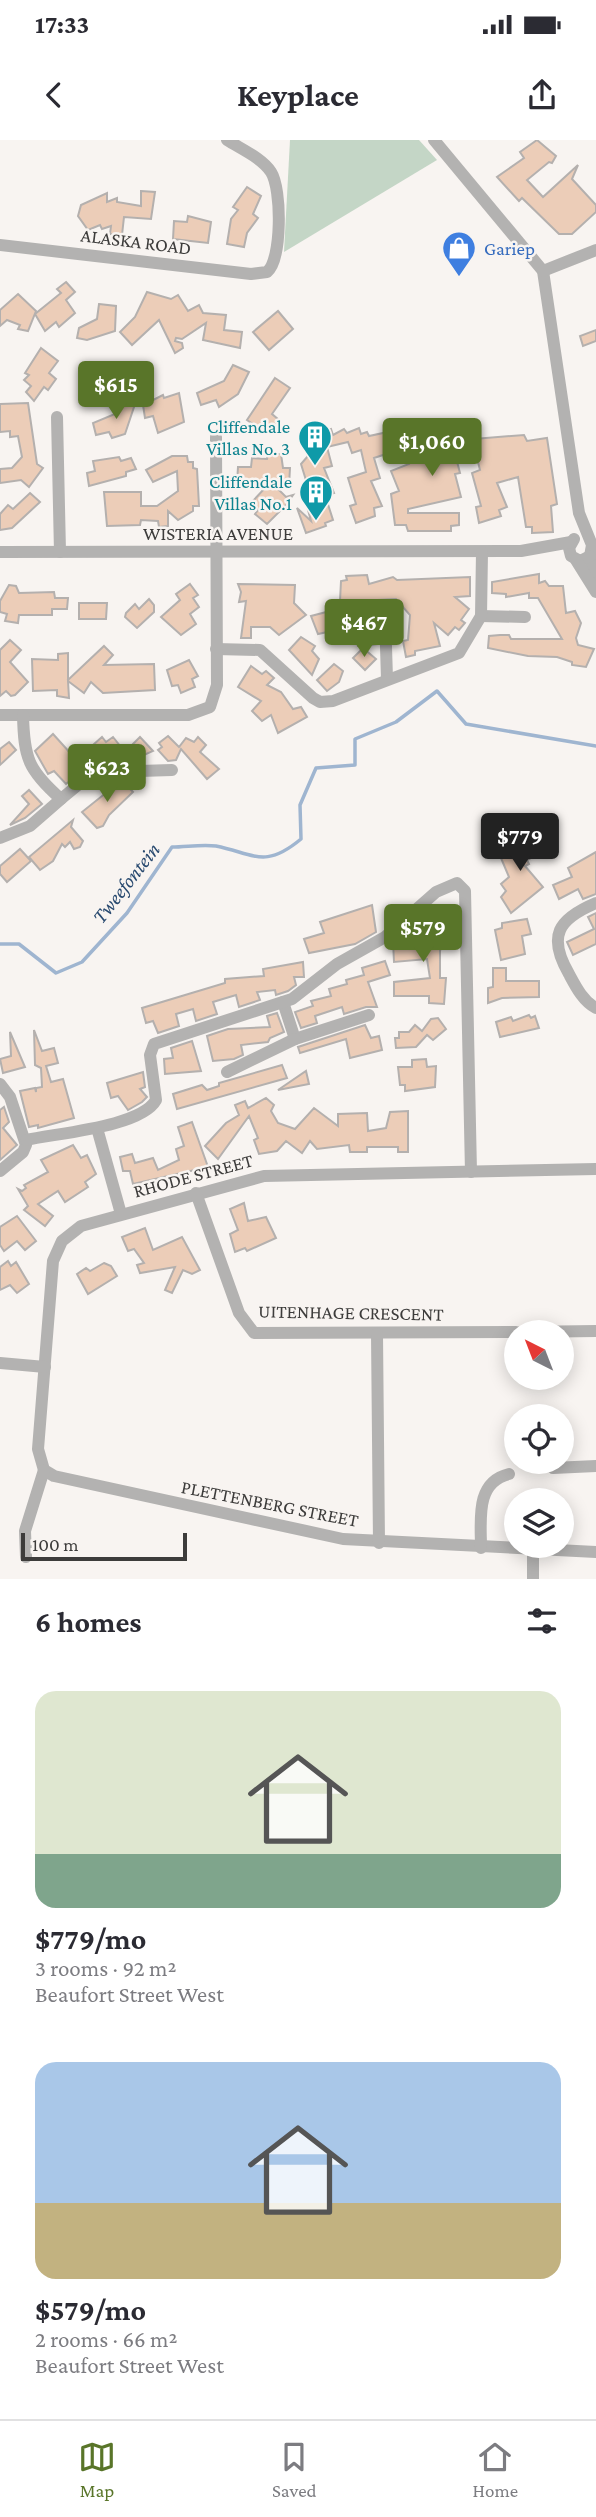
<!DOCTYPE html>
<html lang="en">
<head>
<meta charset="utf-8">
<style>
	body { margin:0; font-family:"Crimson Pro",serif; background:#f7f7f7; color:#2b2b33; height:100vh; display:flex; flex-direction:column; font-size:26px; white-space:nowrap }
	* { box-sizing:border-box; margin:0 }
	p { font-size:23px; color:#7c7c81 }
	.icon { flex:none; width:38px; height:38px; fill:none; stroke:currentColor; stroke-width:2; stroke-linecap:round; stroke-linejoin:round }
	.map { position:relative; height:1439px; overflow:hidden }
	.side { display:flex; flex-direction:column; background:#fff; flex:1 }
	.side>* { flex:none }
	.needle { width:46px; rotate:318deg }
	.controls { position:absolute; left:504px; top:1180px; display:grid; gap:14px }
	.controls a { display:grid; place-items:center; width:70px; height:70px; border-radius:50%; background:#fff; box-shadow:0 4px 18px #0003; font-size:35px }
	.scale { position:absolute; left:21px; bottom:18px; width:166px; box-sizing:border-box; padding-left:7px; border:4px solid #3d3c3b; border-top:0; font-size:19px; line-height:24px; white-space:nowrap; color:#3d3c3b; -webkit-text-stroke:5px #f8f4f1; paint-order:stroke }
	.price { position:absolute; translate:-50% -60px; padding:0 16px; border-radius:7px; background:#597529; color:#fff; font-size:23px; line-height:46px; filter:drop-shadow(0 2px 4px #0008) }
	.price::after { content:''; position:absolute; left:50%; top:42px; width:21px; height:16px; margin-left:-10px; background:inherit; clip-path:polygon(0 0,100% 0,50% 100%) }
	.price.active { background:#222; color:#fff }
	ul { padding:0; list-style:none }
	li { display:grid; align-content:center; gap:14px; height:371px; padding:0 35px }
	li span { display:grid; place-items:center; height:217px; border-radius:21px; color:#555 }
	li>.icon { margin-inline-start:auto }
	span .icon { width:126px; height:126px; fill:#fffc; stroke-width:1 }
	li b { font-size:30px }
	h2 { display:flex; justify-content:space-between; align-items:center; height:84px; padding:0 35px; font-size:30px }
	.status { display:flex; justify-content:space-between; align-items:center; height:49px; padding:0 35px; background:#fff; direction:ltr }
	.status svg { height:19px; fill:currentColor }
	header { display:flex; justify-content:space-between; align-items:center; height:91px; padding:0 35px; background:#fff; font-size:32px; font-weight:700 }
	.menu { display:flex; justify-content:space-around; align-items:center; height:98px; border-top:2px solid #e1e1e2; background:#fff; font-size:19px; color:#7c7c81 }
	.menu a { display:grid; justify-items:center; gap:4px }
	.menu .active { color:#597529 }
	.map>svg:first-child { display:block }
	.green { fill:#c4d6c6 }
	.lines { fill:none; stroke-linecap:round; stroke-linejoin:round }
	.stream { stroke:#9fb5d0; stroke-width:3.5 }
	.building { fill:#eccdb8; stroke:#b4b0ae; stroke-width:2 }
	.minor { stroke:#b3b2b1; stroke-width:12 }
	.labels { text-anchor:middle; stroke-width:5; stroke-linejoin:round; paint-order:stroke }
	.street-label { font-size:19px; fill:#3d3c3b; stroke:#f8f4f1 }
	.shop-label { font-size:19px; fill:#366cbe; stroke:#f8f4f1; text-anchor:start }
	.culture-label { font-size:19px; fill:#0d838f; stroke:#f8f4f1; text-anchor:end }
	.water-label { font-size:21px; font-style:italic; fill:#28496f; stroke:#f8f4f1 }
</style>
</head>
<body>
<div class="status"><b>17:33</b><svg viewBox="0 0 49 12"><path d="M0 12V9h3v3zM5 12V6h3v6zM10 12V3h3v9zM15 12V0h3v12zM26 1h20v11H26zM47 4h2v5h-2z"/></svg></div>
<header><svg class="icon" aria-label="back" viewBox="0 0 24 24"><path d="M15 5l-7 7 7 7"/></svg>Keyplace<svg class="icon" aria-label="share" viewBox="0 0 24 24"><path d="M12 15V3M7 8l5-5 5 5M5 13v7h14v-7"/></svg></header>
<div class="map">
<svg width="596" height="1439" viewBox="0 0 596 1439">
	<rect width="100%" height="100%" fill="#f8f4f1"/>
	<!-- green -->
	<path class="green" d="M290,0H419L437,20L284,112Z"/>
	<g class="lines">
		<!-- stream -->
		<path class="stream" d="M0,804H19L56,833L82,822L127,773L172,707C186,707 202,704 216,706C255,714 265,729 301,699L300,665L316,628L355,625V599L396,582L437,551L466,584L596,606"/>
	</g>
	<!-- building -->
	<g class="building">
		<path d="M537,0L556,16L552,23L549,22L527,40L543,57L578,25L572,39L596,65V72L572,94H559L522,58L519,61L497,37L524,18L520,12Z"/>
		<path d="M247,47L261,56L253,74L258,78L247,93L244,107L227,104L231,79L238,70L233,67Z"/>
		<path d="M141,51L155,52L151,79L124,77L122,95L110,94L111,86L102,89L100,85L88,90L78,76L81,65L107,53V62L117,58V62L141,66Z"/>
		<path d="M188,76L211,82L208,103L173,99L174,81L187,82Z"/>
		<path d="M66,142L75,152L66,160L75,173L59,187L56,182L45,191L35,174L61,153L57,149Z"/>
		<path d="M147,152L171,159L178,155L188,171L199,165L203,173L226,175L224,190L242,192L240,208L203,200L206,183L182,199L176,198L175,201L182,203L183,208L175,213L159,180L132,205L120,192L135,177Z"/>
		<path d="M18,154L36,171L28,191L18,189L20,185L7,180L0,186V170Z"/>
		<path d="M99,164L116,166L115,191L87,200L77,198L79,188L97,179Z"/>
		<path d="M278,171L293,189L269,210L253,192Z"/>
		<path d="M596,190V201L583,206L580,196Z"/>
		<path d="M41,208L58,221L49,233L56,239L48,250L44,247L34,261L26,252L31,246L24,240L29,235L25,233Z"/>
		<path d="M233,225L249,232L238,254L219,267L216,260L201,265L197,253L224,241Z"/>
		<path d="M275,238L290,248L272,274L279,280L272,291L263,286L260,289L247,280Z"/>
		<path d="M179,253L184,282L158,293L153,276L145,278L143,265L163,255L164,258Z"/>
		<path d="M122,258L135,264L125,294L112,298L109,292L96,295L93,283L115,274Z"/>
		<path d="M28,263L37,324L43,328L29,347L21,340L0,343V329L12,328L22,317L18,296L10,297V291L0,292V264Z"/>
		<path d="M312,287L315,294L331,289L333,295L344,289L347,293L359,288L361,294L367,292L369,296L397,290L403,300L421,293L424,301L452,291L454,297L471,293L474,299L524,295L527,301L547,298L557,364L551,366L553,392L532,393V387H526L518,337L497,343L507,367L499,370L501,376L479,383L476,367L481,366L472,333L480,330L474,306L454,310L460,333L455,334L461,357L408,369V373H459V385L451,386V391H408L406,385H395L391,354L399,351L391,331L409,324L404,308L374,318L380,338L371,341L382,366L374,368L375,376L356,383L350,366L356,364L348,338L366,332L361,310L352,313L348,302L327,307L332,326L324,328L334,353L325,355L333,380L325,383L326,386L306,393L297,368L311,381L304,355V351L309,350L301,324L308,316L301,298L306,297L304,291Z"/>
		<path d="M268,314H281L283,328H290L289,346L276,347L286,357L293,355L285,366L267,384L255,374L258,370L251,363L266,347L237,343L238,327H251L252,318L267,319Z"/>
		<path d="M172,316H187L188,322H193V328L197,329L199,366H193V371L178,380L168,371V386L159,387L158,381L141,380L140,385L107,386L104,352H141V366H157L178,351L177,331L153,342L146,330Z"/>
		<path d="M119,317L121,321L131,318L136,329L126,332V336L89,346L87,333L95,331L93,321Z"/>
		<path d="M30,353L40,362L12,388L0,390V374L8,365L13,369Z"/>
		<path d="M539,434V443L545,441L549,446H563L566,473L575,471L581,483L576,498L578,505L594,509L586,527L572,525V522L557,517L528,516L488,508L489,496L500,495H509L511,499H562L538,458H529V453L506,457V454L492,453V442Z"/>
		<path d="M367,435L369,444L393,437L397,440L470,437V456L455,457L469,469L461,480L465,483L459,490L455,487L448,495L434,483L440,506L415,511V515L406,517L403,501L408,500L410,475L396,459L378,460L365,478L375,486L377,504L358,506L356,497L343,485L362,462L340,461L341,441L347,440L346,436Z"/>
		<path d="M190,444L198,455L193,458L199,467L190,474L196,484L181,495L161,477L180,460L176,454Z"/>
		<path d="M238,444L295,445L294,463L306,475L279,495L270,487H251V498H241L246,461L239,462L241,452Z"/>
		<path d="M9,445L16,446L19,453L54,452L55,458H68L67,469H52V475H19L18,483L5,481L7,474L0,472V461Z"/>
		<path d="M149,459L154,465V472L137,488L125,477L126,473L135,464L139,469Z"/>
		<path d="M79,463H107L106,479H79Z"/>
		<path d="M334,470L341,489L318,494L311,476Z"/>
		<path d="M301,497L315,506L312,511L319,519L312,535L289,510Z"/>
		<path d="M10,500L21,510L10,522L28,542L15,555L11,556L6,551L0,556V510Z"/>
		<path d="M104,506L113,515L104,525L154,524L155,550L103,553L91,542L84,553L68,541L69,558L57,556V550L33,551L32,519L58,520V514L68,513V540Z"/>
		<path d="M363,508L376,519L365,530L353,518Z"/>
		<path d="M189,520L198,536L192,539L195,547L181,553L178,545L172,546L167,530Z"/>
		<path d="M334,524L343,531L339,542L327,551L317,540Z"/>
		<path d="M251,526L262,534L266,531L274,538L267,545L281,552L293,569L301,567L307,577L278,593L271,575L262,581L252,571L261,561L238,547Z"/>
		<path d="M53,594L72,615L79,608L84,613L102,597L106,602L113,597L125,612L140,597L153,611L126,623L104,621L96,625L90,618L87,627L66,644L54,631L48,634L35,611Z"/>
		<path d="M168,596L179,607L186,598L194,602L198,597L206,605L200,612L219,629L207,639L181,609L176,620L168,621L158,610L162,607L159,603Z"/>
		<path d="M9,602L16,610L0,625V609Z"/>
		<path d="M122,640L133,652L109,675L103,686L97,688L82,672Z"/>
		<path d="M29,650L42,664L25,678L10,685L29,664L22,656Z"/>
		<path d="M73,680L71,687L83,701L80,707L74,709L70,702L65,707L62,704L53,721L40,730L29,717Z"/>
		<path d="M530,694L535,704L540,701L544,711L527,720L529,724L525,726L543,747L511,773L501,757L506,751L501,744L509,737L501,718L518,706L516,701Z"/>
		<path d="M20,709L31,721L7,742L0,734V726Z"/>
		<path d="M596,712V754L583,759L578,749L559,759L553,745L572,737L568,728Z"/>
		<path d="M372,765L376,792L355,804L309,813L304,799L324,793L320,782Z"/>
		<path d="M596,773V804L573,815L567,802L594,789L588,777Z"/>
		<path d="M527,779L531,794L522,796L525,814L501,820L495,790L502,788V783Z"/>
		<path d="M443,786L445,807L440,810V838H446L444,864L429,863V856H394V842L430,838L427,819L394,822L393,801L420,797L419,787Z"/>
		<path d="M385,821L390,835L368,842L377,867H366L344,874L342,867L315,876L317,883L301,888L295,872L313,866L311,861L331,856L329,849L347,844L346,840L364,835L362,828Z"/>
		<path d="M303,822L304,837H294L296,845L288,851L276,855L275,850L257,852L260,860L239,867L236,855L213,862L217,874L196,881L193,869L176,874L179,886L158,893L153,881L146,883L142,868L225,843V839L264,836L263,829Z"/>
		<path d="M493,828H506V841H539V857L502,858L488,863V848L493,847Z"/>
		<path d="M277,873L284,892L270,898L268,902L241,905L243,915L234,919L213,921L207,896L228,889L270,887L267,876Z"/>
		<path d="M529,875L531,878L535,876L539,888L500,897L496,882L511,877L513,881Z"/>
		<path d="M438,878L446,889L433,900L427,895L416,907L396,908L395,898H399V892H409L415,885L422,891L431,879Z"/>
		<path d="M365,885L371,898L379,896L382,910L350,918L346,899L300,913L298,907Z"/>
		<path d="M34,890L42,911L54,908L58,923L46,926L51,942L63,939L74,978L38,988V985L29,987L20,951L35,948L36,952V948L42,947L41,928L35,925Z"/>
		<path d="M10,892L25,927L3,933L0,919L11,916Z"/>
		<path d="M192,901L201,931L165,934L164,919L173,918L171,908Z"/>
		<path d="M426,919L427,927L436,926L435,947L405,951V945H400L398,927H412V920Z"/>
		<path d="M282,925L287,938L177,969L173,954L202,945L207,950L219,946V943Z"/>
		<path d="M306,931L309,944L278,950Z"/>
		<path d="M143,932L145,947L140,949L147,957L142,962L128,970L118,956L111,958L107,943Z"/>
		<path d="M266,958L274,965L271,971L278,983L295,989L314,968L338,986V974L367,973L368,991L386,988L390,972L408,971V1012H398V1007H367V1012H350L349,1005L317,1009L310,1001L302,1013L286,1001L277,1011L259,1014L254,1000L258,998L249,976L218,1019L205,1006L226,983L239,975L235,965L245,961L248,968Z"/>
		<path d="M4,967L9,982L3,988L17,1005L0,1020V970Z"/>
		<path d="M192,982L208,1027L133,1044L130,1031H123L120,1017L132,1014L135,1023L153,1018L158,1030L179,1020L176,1009L184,1006L178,987Z"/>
		<path d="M73,1005L81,1018L87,1015L96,1034L85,1042L88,1047L65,1062L58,1051L38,1064L53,1076L45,1086L24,1070L28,1066L18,1049L22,1051L26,1048L24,1045L48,1032L41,1020Z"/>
		<path d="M244,1063L248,1081L266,1077L276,1098L247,1111L245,1108L235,1112L230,1094L238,1090L230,1069Z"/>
		<path d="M17,1076L36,1101L25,1110L17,1101L4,1111L0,1105V1087Z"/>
		<path d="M145,1088L153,1110L182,1097L200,1130L192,1134L183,1130L172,1153L165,1150L175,1127L140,1133L137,1125L144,1123L134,1109L128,1111L122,1097Z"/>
		<path d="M8,1121L11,1126L16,1122L29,1144L17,1153L10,1145L0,1150V1127Z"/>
		<path d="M104,1123L111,1126L117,1136L88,1154L77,1134L86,1128L90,1131Z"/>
	</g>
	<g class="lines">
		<!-- minor -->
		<g class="minor">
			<path d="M434,0L543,131L579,373L592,405L590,416L596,448"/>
			<path d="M0,105L251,134L267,132C282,120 282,49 271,32C262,18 241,9 227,0"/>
			<path d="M543,131L596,110"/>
			<path d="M57,277L60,412"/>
			<path d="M574,399L569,408L571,416L580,421L590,416"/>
			<path d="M0,412L521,411L571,402"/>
			<path d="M576,420L596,452"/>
			<path d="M385,474L387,539"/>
			<path d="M481,476L525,477"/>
			<path d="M216,509L260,510L313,558L320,562L333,561L459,513L481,476L482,412"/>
			<path d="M0,575H188L210,567L217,545L216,297"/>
			<path d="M23,575C24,618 28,630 61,659L90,635L107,632L172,630"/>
			<path d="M0,698L30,686L61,659"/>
			<path d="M596,763C558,779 547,796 569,834C576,847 583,861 596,868"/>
			<path d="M283,862L295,899L369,875"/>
			<path d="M227,932L295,899"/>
			<path d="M0,944L10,957L26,1005L23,1012L0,1031"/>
			<path d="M97,988L121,1074"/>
			<path d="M26,1000C57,993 141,987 156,960L150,915L154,904L292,859L337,824L385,797L436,752L457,743L465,751L471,1032"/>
			<path d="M596,1029L264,1036L81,1086L62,1101L53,1121L38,1309L44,1330L54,1336L343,1399L596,1412"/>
			<path d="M196,1053L239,1173L254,1193L516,1192"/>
			<path d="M521,1192L596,1191"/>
			<path d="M377,1194L379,1403"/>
			<path d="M0,1223L45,1227"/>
			<path d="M553,1328L596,1326"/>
			<path d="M481,1408C481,1380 475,1342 509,1334"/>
			<path d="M533,1410V1439"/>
			<path d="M26,1417L25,1391L44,1330"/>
		</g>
	</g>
	<!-- icons -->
	<defs>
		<g id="shop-pin" transform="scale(1.75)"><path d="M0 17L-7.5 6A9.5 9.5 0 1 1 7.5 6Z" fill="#3f7fe0" stroke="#f8f4f1"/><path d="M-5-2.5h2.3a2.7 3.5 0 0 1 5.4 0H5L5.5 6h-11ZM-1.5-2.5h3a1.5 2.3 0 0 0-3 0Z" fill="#fff"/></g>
		<g id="building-pin" transform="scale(1.75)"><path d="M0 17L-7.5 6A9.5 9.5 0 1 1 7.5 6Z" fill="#0f9aa8" stroke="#f8f4f1"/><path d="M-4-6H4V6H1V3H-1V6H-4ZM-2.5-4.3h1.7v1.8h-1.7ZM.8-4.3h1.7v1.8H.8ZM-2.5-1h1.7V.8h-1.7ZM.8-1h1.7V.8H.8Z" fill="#fff"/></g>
	</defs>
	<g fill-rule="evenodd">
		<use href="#shop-pin" x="459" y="108"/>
		<use href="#building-pin" x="315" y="297"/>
		<use href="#building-pin" x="316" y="352"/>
	</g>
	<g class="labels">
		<!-- street labels -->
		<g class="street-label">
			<text transform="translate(136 101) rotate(7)" y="7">ALASKA ROAD</text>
			<text x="218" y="400">WISTERIA AVENUE</text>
			<text transform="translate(193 1035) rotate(-15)" y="7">RHODE STREET</text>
			<text transform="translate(351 1172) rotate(1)" y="7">UITENHAGE CRESCENT</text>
			<text transform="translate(270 1363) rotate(11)" y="7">PLETTENBERG STREET</text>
		</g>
		<!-- shop labels -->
		<g class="shop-label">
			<text x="484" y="115">Gariep</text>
		</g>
		<!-- culture labels -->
		<g class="culture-label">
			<text x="290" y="293">Cliffendale<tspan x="290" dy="22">Villas No. 3</tspan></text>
			<text x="292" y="348">Cliffendale<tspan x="292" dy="22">Villas No.1</tspan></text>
		</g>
		<!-- water labels -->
		<g class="water-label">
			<text transform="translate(126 743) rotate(-52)" y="7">Tweefontein</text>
		</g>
	</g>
</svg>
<div class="controls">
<a><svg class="needle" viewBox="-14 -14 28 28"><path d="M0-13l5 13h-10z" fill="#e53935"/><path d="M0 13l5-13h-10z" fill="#7c7c81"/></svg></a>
<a><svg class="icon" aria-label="locate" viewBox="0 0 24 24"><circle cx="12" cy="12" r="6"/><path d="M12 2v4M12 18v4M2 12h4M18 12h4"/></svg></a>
<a><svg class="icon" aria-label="layers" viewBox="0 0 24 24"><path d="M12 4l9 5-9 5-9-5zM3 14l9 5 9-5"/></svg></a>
</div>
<div class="scale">100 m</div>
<b class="price" style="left:116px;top:281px">$615</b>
<b class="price" style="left:432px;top:338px">$1,060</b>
<b class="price" style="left:364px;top:519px">$467</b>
<b class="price" style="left:107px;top:664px">$623</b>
<b class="price active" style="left:520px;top:733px">$779</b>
<b class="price" style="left:423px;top:824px">$579</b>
</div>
<section class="side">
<h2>6 homes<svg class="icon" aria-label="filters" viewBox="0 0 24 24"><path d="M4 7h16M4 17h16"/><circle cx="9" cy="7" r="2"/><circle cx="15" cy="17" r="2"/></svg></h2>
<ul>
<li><span style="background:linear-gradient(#dfe7d0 75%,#7fa58c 0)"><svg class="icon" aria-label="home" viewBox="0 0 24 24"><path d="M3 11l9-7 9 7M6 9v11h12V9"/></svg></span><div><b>$779/mo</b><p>3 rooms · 92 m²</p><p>Beaufort Street West</p></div></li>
<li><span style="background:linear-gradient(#a9c7e8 65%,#c2b280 0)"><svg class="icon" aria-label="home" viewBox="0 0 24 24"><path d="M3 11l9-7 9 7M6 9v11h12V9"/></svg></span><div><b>$579/mo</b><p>2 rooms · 66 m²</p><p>Beaufort Street West</p></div></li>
</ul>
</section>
<nav class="menu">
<a class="active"><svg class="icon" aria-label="map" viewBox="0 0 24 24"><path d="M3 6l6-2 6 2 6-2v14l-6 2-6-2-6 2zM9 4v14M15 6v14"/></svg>Map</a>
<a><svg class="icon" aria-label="saved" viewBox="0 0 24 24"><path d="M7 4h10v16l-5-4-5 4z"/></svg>Saved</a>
<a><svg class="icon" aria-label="home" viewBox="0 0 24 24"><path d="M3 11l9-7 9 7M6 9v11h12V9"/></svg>Home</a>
</nav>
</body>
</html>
